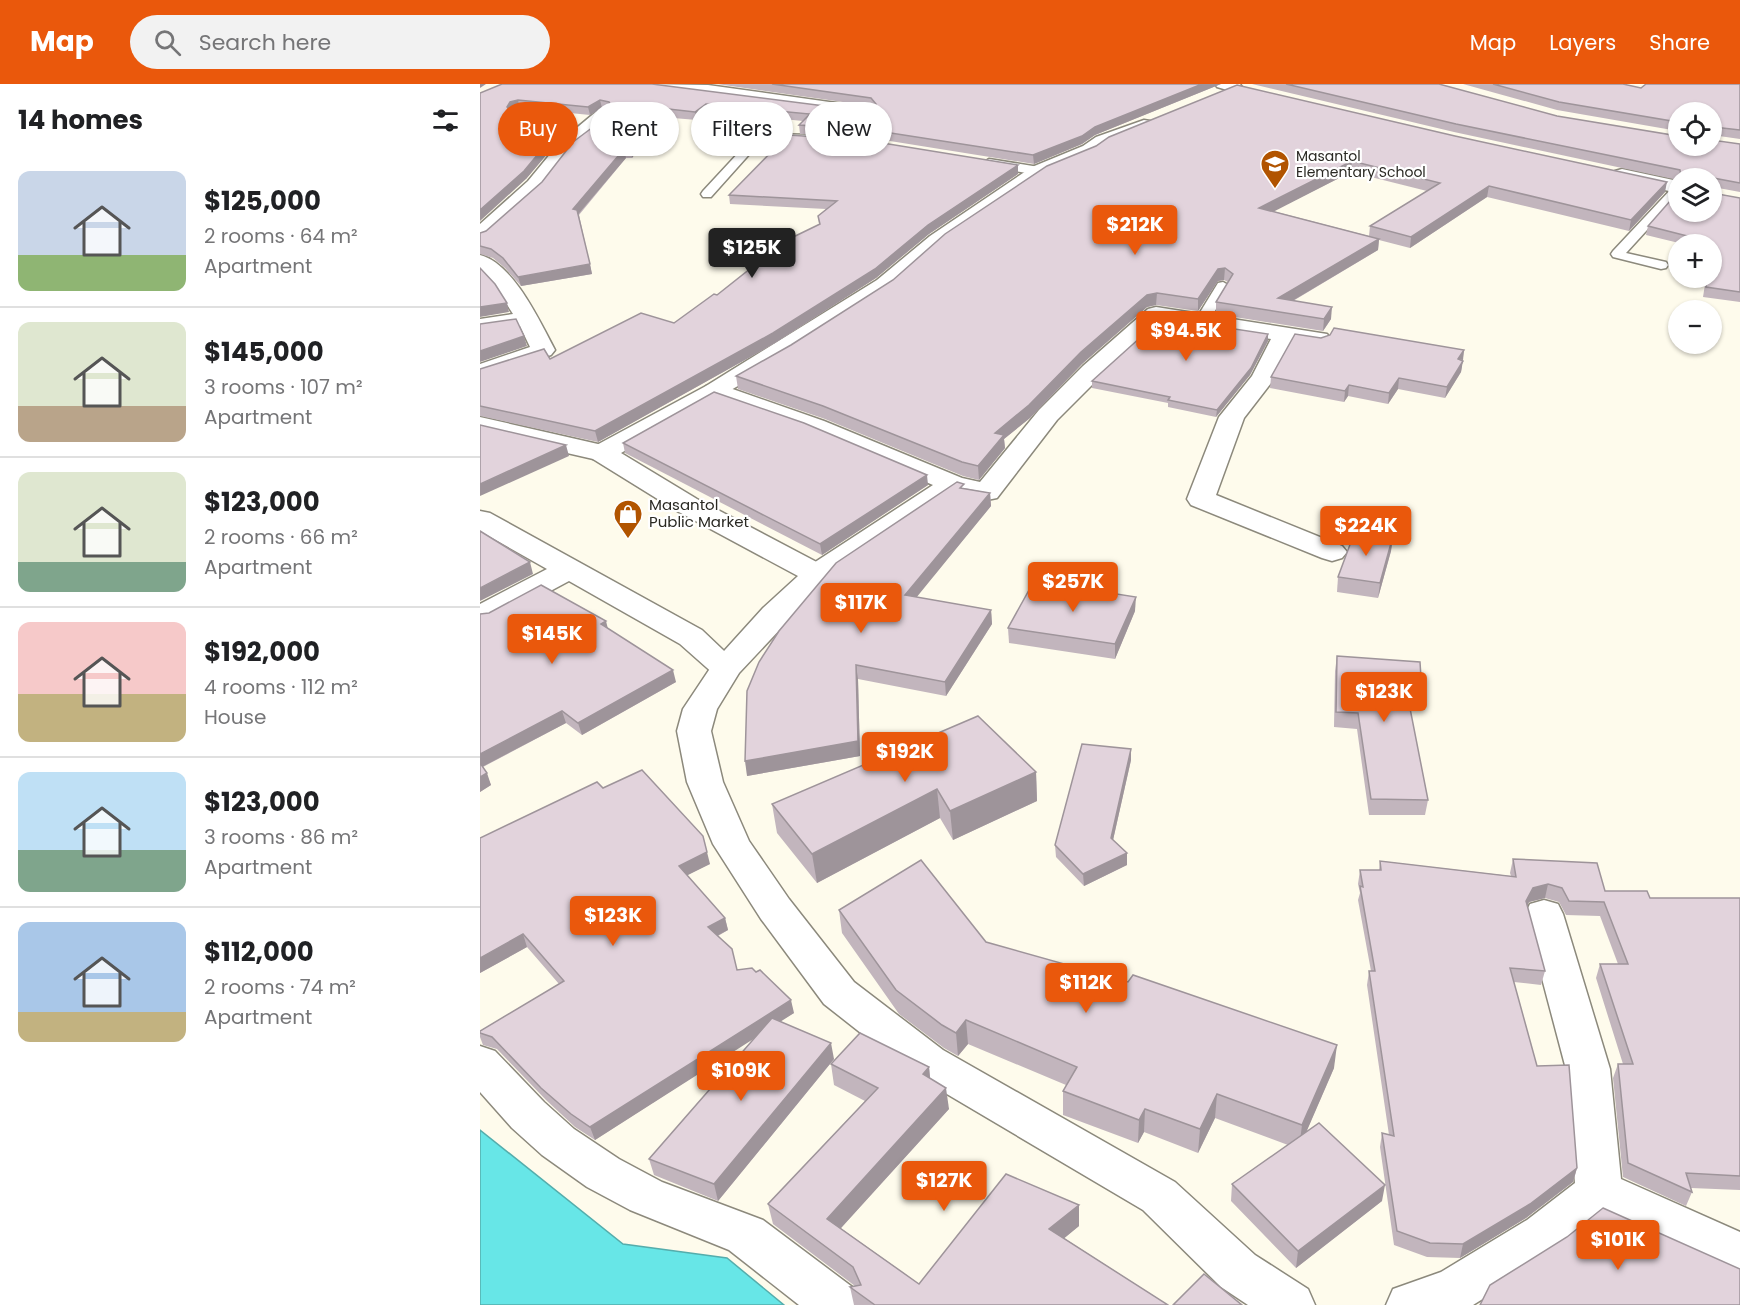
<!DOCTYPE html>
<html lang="en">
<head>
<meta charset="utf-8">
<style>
	body { margin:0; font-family:Poppins,sans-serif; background:#f2f2f2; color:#202124; height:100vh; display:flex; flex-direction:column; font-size:22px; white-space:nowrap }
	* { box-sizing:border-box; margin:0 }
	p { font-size:20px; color:#757577 }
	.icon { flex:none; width:33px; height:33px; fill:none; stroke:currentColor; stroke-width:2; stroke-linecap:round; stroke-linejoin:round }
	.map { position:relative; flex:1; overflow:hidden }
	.details { display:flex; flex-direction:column; background:#fff; width:480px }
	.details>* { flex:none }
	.guide { position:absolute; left:18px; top:18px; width:570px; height:54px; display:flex; gap:12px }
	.controls { position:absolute; left:1188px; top:18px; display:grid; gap:12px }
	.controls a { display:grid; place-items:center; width:54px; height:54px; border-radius:50%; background:#fff; box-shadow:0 2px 4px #0004; font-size:30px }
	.price { position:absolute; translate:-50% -51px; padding:0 14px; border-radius:6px; background:#ea580c; color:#fff; font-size:20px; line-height:39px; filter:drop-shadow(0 2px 3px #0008) }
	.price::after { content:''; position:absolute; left:50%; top:36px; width:18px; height:14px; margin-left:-9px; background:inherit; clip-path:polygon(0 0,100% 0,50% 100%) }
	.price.active { background:#222; color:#fff }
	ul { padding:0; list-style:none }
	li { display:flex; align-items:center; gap:18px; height:150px; padding:0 18px }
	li+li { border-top:2px solid #e0e0e0 }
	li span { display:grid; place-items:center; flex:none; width:168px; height:120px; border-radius:12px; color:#555 }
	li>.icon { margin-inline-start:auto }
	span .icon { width:72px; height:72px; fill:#fffc; stroke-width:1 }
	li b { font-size:26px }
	h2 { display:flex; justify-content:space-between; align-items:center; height:72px; padding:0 18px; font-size:26px }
	.tag { padding:0 21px; border-radius:27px; background:#fff; box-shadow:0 2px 4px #0004; font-size:21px; line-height:54px }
	.tag.active { background:#ea580c; color:#fff }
	header { display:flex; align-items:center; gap:36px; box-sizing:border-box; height:84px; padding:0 30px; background:#ea580c; color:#fff }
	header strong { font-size:28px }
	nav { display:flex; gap:33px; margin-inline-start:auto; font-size:21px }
	.search { width:420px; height:54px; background:#f2f2f2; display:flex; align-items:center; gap:15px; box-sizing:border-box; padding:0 21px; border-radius:33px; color:#757577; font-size:22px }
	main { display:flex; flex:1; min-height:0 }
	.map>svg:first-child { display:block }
	.water { fill:#67e6e7; stroke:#55adac; stroke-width:1.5 }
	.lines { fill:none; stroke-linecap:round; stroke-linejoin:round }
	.service-casing { stroke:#8c897c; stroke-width:3 }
	.minor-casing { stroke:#8c897c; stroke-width:3 }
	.tertiary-casing { stroke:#8c897c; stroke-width:3 }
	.secondary-casing { stroke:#8c897c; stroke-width:3 }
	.service { fill:#fff; fill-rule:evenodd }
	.minor { fill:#fff; fill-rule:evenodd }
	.tertiary { fill:#fff; fill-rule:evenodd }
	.secondary { fill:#fff; fill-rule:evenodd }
	.wall { fill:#c2b5bd; fill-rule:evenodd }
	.shaded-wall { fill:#9e949a }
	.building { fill:#e2d3dc; stroke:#9e949a; stroke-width:1.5 }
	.labels { text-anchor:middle; stroke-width:4.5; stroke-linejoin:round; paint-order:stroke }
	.far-poi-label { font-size:14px; fill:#2a2923; stroke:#fff; text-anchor:start }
	.poi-label { font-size:15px; fill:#2a2923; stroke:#fff; text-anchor:start }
</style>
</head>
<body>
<header>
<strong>Map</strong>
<div class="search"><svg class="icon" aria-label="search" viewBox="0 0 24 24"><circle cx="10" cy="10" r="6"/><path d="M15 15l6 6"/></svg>Search here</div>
<nav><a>Map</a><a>Layers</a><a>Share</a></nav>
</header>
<main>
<section class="details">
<h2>14 homes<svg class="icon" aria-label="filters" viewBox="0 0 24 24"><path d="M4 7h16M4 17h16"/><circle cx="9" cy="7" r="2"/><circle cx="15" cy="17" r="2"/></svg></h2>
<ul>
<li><span style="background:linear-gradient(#c9d6e8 70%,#8fb573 0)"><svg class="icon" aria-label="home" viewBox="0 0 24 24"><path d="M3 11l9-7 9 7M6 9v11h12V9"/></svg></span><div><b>$125,000</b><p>2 rooms · 64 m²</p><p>Apartment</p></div></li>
<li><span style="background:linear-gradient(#dfe7d0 70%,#b9a48a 0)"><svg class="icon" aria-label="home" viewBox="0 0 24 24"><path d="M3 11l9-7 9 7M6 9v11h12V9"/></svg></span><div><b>$145,000</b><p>3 rooms · 107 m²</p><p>Apartment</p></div></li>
<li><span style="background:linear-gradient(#dfe7d0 75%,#7fa58c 0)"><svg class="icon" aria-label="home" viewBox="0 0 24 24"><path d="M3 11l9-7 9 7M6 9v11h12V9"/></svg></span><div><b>$123,000</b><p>2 rooms · 66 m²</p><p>Apartment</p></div></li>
<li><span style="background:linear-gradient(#f6c9c9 60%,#c2b280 0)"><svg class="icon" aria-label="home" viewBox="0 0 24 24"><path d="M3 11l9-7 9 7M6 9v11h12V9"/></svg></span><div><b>$192,000</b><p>4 rooms · 112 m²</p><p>House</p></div></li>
<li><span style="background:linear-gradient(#bfe0f5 65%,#7fa58c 0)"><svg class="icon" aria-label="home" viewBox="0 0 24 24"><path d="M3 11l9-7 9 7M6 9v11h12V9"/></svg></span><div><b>$123,000</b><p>3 rooms · 86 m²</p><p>Apartment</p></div></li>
<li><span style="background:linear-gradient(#a9c7e8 75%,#c2b280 0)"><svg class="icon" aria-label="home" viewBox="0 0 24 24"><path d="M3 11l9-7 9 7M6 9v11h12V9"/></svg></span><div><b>$112,000</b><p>2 rooms · 74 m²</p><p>Apartment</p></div></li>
</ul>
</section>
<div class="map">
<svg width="1260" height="1221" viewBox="0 0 1260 1221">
	<rect width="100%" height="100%" fill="#fefbec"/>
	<!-- water -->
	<path class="water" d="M0,1046L143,1160L247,1174L304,1221H0Z"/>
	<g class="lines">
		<!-- service casing -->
		<g class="service-casing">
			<g id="service">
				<path d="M279,50L336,51L342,54L336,57L282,56L231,113H223L221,110L223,107L275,51Z"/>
				<path d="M509,75L559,83L565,87L559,91L505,82L503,79Z"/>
				<path d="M1198,101V112L1146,169L1186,178L1188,181L1186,184L1181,185L1133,173L1131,170L1133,167L1194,102Z"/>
				<path d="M743,198L750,202L730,235L728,238H718L716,235L738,199Z"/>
			</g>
		</g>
		<!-- minor casing -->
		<g class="minor-casing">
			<g id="minor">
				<path d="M159,0L228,1L385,23L391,24L394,28L391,32L385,33L228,11L167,5Z"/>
				<path d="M123,26L129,27L132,31L129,35L93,65L62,105L7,155L0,157V140L48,97L81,57L117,27Z"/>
				<path d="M0,171C33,179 60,238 75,266L71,271L0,295V280L50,263L40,242L0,249V235L33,230L19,208L0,187Z"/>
				<path d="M676,223L847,250L851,255L847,260L839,262L813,258L795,294L764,334L736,411L862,462L867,468L862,474L852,477L842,474L711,421L707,415L739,333L772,292L791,255L681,238L621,292L577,336L517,414L507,416L477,409L348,496L337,499L326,496L322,490L326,484L453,401L326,347L226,312L223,307L226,302L235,300L244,302L344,337L482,394L500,398L559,326L603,282L668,225Z"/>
				<path d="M0,333L131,363L135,369L131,375L122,377L0,349Z"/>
				<path d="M0,427L10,429L222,546L262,584L257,591L246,594L235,591L200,560L89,497L11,539L0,541V520L67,485L0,447Z"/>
				<path d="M1064,816L1078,820L1083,830L1130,985L1141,1095L1260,1148V1193L1124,1131L1081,1166L993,1221H906L913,1205L961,1188L1047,1136L1095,1099L1086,985L1045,830L1050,820Z"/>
				<path d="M0,962L15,967L64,1018L94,1045L139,1075L182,1098L283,1136L375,1205L382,1221H319L249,1166L150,1126L107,1103L62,1071L32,1044L0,1008Z"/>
			</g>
		</g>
		<!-- tertiary casing -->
		<g class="tertiary-casing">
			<path id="tertiary" d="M1142,85L1198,97V109L1135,95L1133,91L1135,87Z"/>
		</g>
		<!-- secondary casing -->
		<g class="secondary-casing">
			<g id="secondary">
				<path d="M735,0H760L762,3L754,8L737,3Z"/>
				<path d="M664,36L670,37L673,41L670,45L628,61L615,70L566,91L464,160L413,206L312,271L141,369L217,415L348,484L352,490L259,589L237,625L231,647L243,698L269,757L309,815L374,898L463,966L695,1098L775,1171L828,1205L835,1221H768L741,1203L663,1126L433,990L344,920L281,835L233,760L207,698L197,647L203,625L235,577L283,524L318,492L197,427L113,375L109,369L113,363L226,302L397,196L450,152L552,83L603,62L616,53Z"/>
			</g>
		</g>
		<!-- service -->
		<use href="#service" class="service"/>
		<!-- minor -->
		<use href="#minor" class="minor"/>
		<!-- tertiary -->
		<use href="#tertiary" class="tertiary"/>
		<!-- secondary -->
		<use href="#secondary" class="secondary"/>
	</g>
	<!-- wall -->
	<g class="wall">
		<path d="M237,0H741L615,51L602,60L554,80L385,53L320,50L319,41L323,37L228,28L217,36L181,33L152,74H146L99,131L112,190L41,202L25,184L13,174L0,170V149L6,147L62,98L131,26L122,24L110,31L40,24L32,26L31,28L32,29L93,44L79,56L46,95L0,9L384,27L392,25L393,24L391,22Z"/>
		<path d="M772,0H959L1077,32L1198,52L1260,60V108L1233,103L1232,109L1260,114V218L1223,213L1226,194H1232V160H1203L1166,151L1168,142L1232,94H1198V96L974,48Z"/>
		<path d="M983,0H1143L1161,4L1260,0V55L1232,51V52V28H1198V48V47L1077,26Z"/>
		<path d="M629,53L1185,108L1149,147L1007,113L930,164L899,156L898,166L813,217L851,235L843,247L736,230V218L748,198L744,196L738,197L718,227L676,221L667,223L602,280L550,334L524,355L525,364L499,396L483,392L345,335L258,305L256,292L311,261L413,196ZM871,88L947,107L890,142L889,152L793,127Z"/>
		<path d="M538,90L449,150L396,194L295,259L118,358L0,332V285L70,275L194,239L237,211L339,140L338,132L346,125L250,120L249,111Z"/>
		<path d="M788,250V257L770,291L736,333L688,323V319L612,304V297Z"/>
		<path d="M841,254L984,266L981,288L965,314L918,305L908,320L868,312L864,318L790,304L791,293Z"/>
		<path d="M143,359L448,401L342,471L145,369Z"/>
		<path d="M484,404L510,409L511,422L436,513L511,526L512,540L466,612L378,595L380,672L267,692Z"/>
		<path d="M913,452L911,467L898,514L857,508L858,493Z"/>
		<path d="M655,527L635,575L529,559L528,544Z"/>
		<path d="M0,530L128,544L196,598L102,651L86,639L3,683L11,701L0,708Z"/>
		<path d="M857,572L942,610L939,626L930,625L948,716L945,731H889L877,645L854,643L855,587Z"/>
		<path d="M651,665V676L633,756L647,769V781L604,802L576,773L575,761Z"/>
		<path d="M556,688L557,717L473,756L460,734L337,799L297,749L292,720Z"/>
		<path d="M123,704L230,780L207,791L245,834L248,846L238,852L257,886L314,929L300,937L354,975L238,1117L174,1091L169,1075L275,953L115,1056L95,1043L66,1016L17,965L3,961L0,953V947L79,900L47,863L0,889V754Z"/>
		<path d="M1033,775L1125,807L1170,814H1260V1106L1211,1104L1212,1108L1206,1122L1143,1093L1133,994L1138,980H1143L1116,894L1120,880H1138L1120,832L1086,831L1079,818L1065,814L1049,818L1047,822L1065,887L1061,901L1034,898L1057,982L1097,1084L1093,1098L1046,1134L980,1174L947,1173L914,1161L900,1063L902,1049L909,1051L887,901L889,887H891L878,816L880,809L878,800L880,786H899L900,777L1031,792L1030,789Z"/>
		<path d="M359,826L506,858L854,984L826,1048L902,1117L816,1184L751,1117L752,1100L808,1061L735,1034L718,1069L664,1048L658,1059L583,1031V1007L586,1001L488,960L478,972L464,964L419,930L362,849Z"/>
		<path d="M351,980L449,983L450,994L469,1025L361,1144L439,1200L599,1121V1142L584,1154L688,1221H374L370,1203L375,1202L293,1140L288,1120L385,1017L354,1001Z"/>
	</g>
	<!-- shaded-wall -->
	<g class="shaded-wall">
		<path d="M0,0H6L0,4Z"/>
		<path d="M722,0H741L615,51L602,60L554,80L553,71L615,43Z"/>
		<path d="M38,16L40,24L32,26L29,31L27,23L30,18Z"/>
		<path d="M120,16L122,24L110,31L108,23Z"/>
		<path d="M226,20L228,28L217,36L215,28Z"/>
		<path d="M180,24L181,33L152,74L151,65Z"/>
		<path d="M91,35L93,44L79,56L46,95L0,137V126L77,47Z"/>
		<path d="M144,65L146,74L95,134L93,125Z"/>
		<path d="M872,77L871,88L779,135V124Z"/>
		<path d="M538,81V90L449,150L396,194L295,259L118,358L115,347Z"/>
		<path d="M1187,98L1185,108L1149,147L1151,136Z"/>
		<path d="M1009,102L1007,113L930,164L931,153Z"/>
		<path d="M899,155L898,166L797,226L798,214Z"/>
		<path d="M110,180L112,190L41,202L38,193Z"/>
		<path d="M745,184L744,196L738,197L718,227V215L738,185Z"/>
		<path d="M677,209L676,221L667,223L602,280L550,334L524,355L525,364L499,396L498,382L515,349L601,268L667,211Z"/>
		<path d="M27,219L29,228L0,233V223Z"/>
		<path d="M852,223L851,235L843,247L844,235Z"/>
		<path d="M788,250V257L770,291L736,333L737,326Z"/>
		<path d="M44,252L47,262L0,278V267Z"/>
		<path d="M984,266L983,276L978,275Z"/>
		<path d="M983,277L981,288L965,314L967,303Z"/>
		<path d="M919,294L918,305L908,320L909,309Z"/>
		<path d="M869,301L868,312L864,318L865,307Z"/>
		<path d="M86,361L89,372L0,412V400Z"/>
		<path d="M447,391L448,401L342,471L340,460Z"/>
		<path d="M510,409L511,422L427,525L425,511Z"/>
		<path d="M913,452L911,467L898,514L900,499Z"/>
		<path d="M50,478L53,490L0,517V504Z"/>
		<path d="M656,513L655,527L635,575V560Z"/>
		<path d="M511,526L512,540L466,612L465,598Z"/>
		<path d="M126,537L129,549L121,540Z"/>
		<path d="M376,581L378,595L380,672L267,692L265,677Z"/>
		<path d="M193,586L196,598L102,651L98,639Z"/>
		<path d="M82,627L86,639L0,684V670Z"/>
		<path d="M651,665V676L631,765V754Z"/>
		<path d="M556,688L557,717L473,756L470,727Z"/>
		<path d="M7,689L11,701L0,708V693Z"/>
		<path d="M457,705L460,734L337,799L332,770Z"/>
		<path d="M227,768L230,780L202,794L199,782Z"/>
		<path d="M647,769V781L604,802L603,790Z"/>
		<path d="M1068,800L1065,814L1049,818L1043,831L1046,817L1053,804Z"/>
		<path d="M245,834L248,846L231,855L228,843Z"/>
		<path d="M43,850L47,863L0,889V874Z"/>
		<path d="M311,916L314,929L115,1056L110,1043Z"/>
		<path d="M486,936L488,960L478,972L476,949Z"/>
		<path d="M351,959L354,975L238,1117L234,1100Z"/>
		<path d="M857,961L854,984L819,1065L822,1041Z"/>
		<path d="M449,983L451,1004L443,990Z"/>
		<path d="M466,1004L469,1025L351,1155L347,1135Z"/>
		<path d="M737,1010L735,1034L718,1069L720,1045Z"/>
		<path d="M665,1025L664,1048L658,1059L659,1036Z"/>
		<path d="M1097,1084L1093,1098L1046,1134L980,1174L983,1160Z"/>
		<path d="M905,1101L902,1117L816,1184L818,1167Z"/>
		<path d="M599,1121V1142L570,1166L569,1145Z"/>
	</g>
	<!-- building -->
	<g class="building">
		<path d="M22,0H172L384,27L392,25L396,20L391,14L292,0H722L615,43L602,52L553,71L385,45L319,41L330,30L226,20L215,28L180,24L151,65H144L93,125L97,126L110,180L38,193L23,174L11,165L0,162V149L6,147L62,98L93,58L121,37L132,24L129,18L120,16L108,23L38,16L30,18L27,23L32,29L91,35L77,47L44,87L0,126V9Z"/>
		<path d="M806,0H959L1077,32L1198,52V62H1232V56L1260,60V99L1233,94L1232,109L1260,114V208L1226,203L1227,194H1232V160H1221L1223,156L1168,142L1198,108V128H1232V94H1201L1200,86L976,40Z"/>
		<path d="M1013,0H1143L1161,4L1166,0H1260V46L1234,43L1232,45V51V28H1198V38L1079,18Z"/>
		<path d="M757,1L975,52L1187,98L1151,136L1009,102L931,153L890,142L960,99L872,77L779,124L899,155L798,214L852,223L844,235L736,218L753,190L745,184L738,185L718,215L677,209L667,211L601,268L549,321L515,349L524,351L498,382L482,378L343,322L256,292L311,261L413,196L465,150L567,82L616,62L629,53Z"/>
		<path d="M308,51L384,56L538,81L448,141L395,185L293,249L115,347L0,322V285L64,265L70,275L161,229L194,239L234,210L237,211L305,157L340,140L338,132L357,117L249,111Z"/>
		<path d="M0,184L15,200L27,219L0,223Z"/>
		<path d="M682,234L788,250L771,284L737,326L688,316L690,313L612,297Z"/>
		<path d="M36,235L44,252L0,267V240Z"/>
		<path d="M854,244L984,266L978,275L983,277L967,303L919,294L909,309L869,301L865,307L791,293L815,250L841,254L850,251Z"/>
		<path d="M234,308L324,339L447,391L340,460L143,359Z"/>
		<path d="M0,341L86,361L0,400Z"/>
		<path d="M477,398L484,400L480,404L510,409L425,511L511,526L465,598L376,581L378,657L265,677L267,607L279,578L299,547L356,479Z"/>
		<path d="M0,447L50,478L0,504Z"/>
		<path d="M875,447L913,452L900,499L858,493Z"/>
		<path d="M554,497L656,513L635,560L528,544Z"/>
		<path d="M61,501L126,537L121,540L193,586L98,639L82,627L0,670V530L9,529Z"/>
		<path d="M857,572L940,578L942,610L927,609L948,716L891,715L878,629L856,628Z"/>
		<path d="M498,632L556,688L470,727L457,705L332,770L292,720Z"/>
		<path d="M602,660L651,665L631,754L647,769L603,790L575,761Z"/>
		<path d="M0,679L7,689L0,693Z"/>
		<path d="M162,686L223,752L227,768L199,782L245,834L228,843L252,865L257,886L272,884L276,888L280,886L311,916L110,1043L91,1030L61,1004L12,953L0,949V947L84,897L43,850L0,874V754L117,698L123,704Z"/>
		<path d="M1033,775L1117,779L1125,807H1167L1170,814H1260V1092L1206,1089L1212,1108L1148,1079L1138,980H1153L1120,880H1148L1124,818L1089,817L1082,804L1068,800L1053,804L1046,817L1065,887L1030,884L1057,982L1089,981L1097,1084L1050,1120L983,1160L950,1159L917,1147L902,1049L914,1052L889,887H895L880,802L883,803L880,786H901L900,777L1036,793Z"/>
		<path d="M441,776L506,858L648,898L653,891L857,961L822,1041L737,1010L720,1045L665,1025L659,1036L583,1007L597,983L486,936L476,949L462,941L416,906L359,826Z"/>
		<path d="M292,934L351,959L234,1100L169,1075Z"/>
		<path d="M380,949L449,983L443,990L466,1004L347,1135L439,1200L526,1090L599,1121L569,1145L688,1221H395L370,1203L381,1201L373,1183L288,1120L398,1004L351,980Z"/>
		<path d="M839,1039L905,1101L818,1167L752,1100Z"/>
		<path d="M1123,1124L1260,1185V1221H1000L1010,1201L1087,1153Z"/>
		<path d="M724,1190L762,1221H693Z"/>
	</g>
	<!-- icons -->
	<defs>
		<g id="school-pin" transform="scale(1.5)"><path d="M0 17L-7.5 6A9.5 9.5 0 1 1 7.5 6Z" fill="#b15400" stroke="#fff"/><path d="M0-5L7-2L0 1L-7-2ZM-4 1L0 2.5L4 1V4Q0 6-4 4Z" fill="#fff"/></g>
		<g id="shop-pin" transform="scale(1.5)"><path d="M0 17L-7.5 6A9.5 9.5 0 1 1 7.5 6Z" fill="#b15400" stroke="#fff"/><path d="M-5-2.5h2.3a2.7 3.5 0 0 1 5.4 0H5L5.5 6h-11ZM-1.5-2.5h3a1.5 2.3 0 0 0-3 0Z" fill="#fff"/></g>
	</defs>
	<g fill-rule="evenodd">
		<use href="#school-pin" x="795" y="80"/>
		<use href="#shop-pin" x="148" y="430"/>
	</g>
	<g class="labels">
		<!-- far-poi labels -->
		<g class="far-poi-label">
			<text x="816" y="77">Masantol<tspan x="816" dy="16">Elementary School</tspan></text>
		</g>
		<!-- poi labels -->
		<g class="poi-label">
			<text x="169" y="426">Masantol<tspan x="169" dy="17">Public Market</tspan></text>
		</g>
	</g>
</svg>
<div class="controls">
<a><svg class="icon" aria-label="locate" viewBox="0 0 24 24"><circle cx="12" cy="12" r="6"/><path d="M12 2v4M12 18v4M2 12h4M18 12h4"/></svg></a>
<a><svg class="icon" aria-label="layers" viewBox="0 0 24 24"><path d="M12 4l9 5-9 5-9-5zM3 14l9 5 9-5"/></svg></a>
<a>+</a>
<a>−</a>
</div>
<b class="price" style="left:655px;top:172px">$212K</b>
<b class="price active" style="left:272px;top:195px">$125K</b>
<b class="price" style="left:706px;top:278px">$94.5K</b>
<b class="price" style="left:886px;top:473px">$224K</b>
<b class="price" style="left:593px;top:529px">$257K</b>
<b class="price" style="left:381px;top:550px">$117K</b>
<b class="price" style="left:72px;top:581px">$145K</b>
<b class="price" style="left:904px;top:639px">$123K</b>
<b class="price" style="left:425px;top:699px">$192K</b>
<b class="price" style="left:133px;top:863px">$123K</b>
<b class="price" style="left:606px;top:930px">$112K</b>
<b class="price" style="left:261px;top:1018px">$109K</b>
<b class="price" style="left:464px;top:1128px">$127K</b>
<b class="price" style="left:1138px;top:1187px">$101K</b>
<div class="guide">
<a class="tag active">Buy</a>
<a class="tag">Rent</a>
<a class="tag">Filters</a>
<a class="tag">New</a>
</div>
</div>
</main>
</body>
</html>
